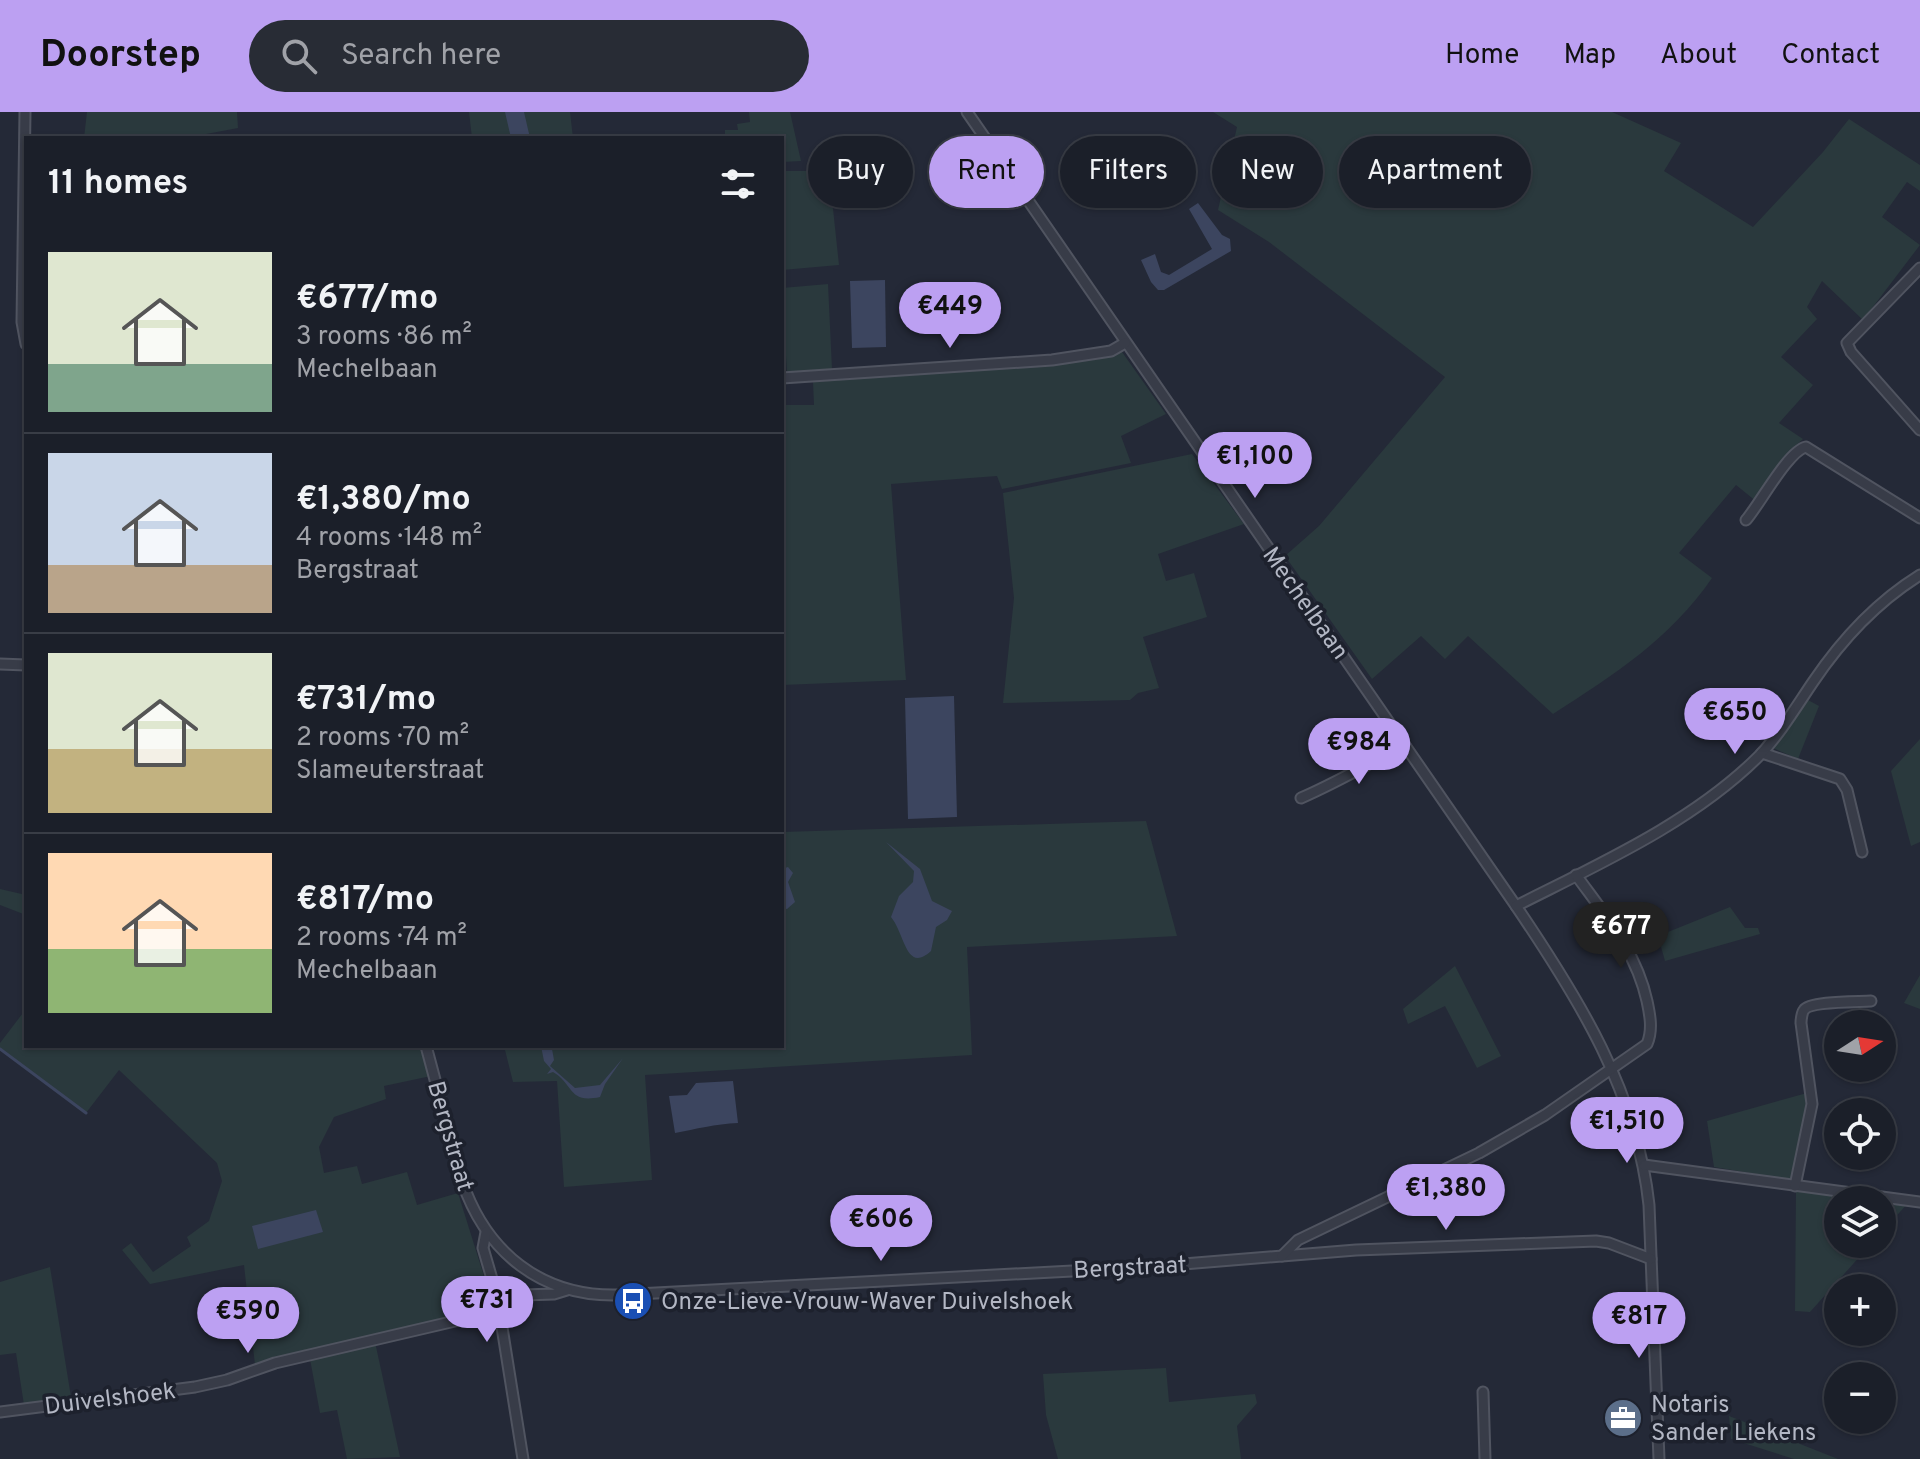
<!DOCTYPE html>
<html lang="en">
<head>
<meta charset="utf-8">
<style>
	body { margin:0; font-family:Overpass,sans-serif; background:#282c35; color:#f1f3f6; height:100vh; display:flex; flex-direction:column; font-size:30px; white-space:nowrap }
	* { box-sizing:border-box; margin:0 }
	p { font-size:26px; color:#a0a2a8 }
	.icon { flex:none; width:44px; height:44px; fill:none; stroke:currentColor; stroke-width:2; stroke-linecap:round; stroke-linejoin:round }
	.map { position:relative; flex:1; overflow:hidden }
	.details { position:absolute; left:24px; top:24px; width:760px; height:912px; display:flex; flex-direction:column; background:#1b1f29; border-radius:0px; box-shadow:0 2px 6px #0004,0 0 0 2px #393d46 }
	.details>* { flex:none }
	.hud { position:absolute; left:808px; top:24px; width:760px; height:72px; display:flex; gap:16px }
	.needle { width:52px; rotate:78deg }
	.tools { position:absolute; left:1824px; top:898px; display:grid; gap:16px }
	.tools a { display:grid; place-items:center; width:72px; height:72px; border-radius:50%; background:#1b1f29; box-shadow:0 2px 6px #0004,0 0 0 2px #393d46; font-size:40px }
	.price { position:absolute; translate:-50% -68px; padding:0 18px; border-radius:28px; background:#bca0f2; color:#111; font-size:26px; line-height:52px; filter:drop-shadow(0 2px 4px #0008) }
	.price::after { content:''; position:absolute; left:50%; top:48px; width:24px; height:18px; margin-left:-12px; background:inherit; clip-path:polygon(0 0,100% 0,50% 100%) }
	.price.active { background:#222; color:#fff }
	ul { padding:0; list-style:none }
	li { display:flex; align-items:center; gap:24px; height:200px; padding:0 24px }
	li+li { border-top:2px solid #393d46 }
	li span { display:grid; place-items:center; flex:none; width:224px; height:160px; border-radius:0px; color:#555 }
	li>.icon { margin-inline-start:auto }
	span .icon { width:96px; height:96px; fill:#fffc; stroke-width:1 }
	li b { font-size:34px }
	h2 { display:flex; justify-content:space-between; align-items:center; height:96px; padding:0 24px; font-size:34px }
	.tag { padding:0 28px; border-radius:36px; background:#1b1f29; box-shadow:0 2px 6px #0004,0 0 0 2px #393d46; font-size:28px; line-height:72px }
	.tag.active { background:#bca0f2; color:#111 }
	header { display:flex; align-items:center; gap:48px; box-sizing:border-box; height:112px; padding:0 40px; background:#bca0f2; color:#111 }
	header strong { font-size:38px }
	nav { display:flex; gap:44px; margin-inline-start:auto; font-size:28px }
	.search { width:560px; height:72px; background:#282c35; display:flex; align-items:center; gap:20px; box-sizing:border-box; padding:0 28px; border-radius:44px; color:#a0a2a8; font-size:30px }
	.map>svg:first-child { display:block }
	.green { fill:#2a393d }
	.water { fill:#3c455f }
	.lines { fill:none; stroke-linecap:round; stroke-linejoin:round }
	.stream { stroke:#3c455f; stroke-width:3 }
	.minor-casing { stroke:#505460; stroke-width:13 }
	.minor { stroke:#383c48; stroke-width:9 }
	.labels { text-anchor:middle; stroke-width:7; stroke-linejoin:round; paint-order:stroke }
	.street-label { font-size:24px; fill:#b3b7c4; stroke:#1d212d }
	.poi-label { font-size:24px; fill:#b3b7c4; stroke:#1d212d; text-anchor:start }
</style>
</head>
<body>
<header>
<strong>Doorstep</strong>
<div class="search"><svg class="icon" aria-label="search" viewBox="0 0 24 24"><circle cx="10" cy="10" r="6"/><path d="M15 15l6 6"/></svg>Search here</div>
<nav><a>Home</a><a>Map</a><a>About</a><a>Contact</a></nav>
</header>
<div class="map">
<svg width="1920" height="1347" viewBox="0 0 1920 1347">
	<rect width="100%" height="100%" fill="#242937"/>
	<!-- green -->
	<g class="green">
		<path d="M87,0H237L238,16L185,26H84Z"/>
		<path d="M469,0H570L573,26H472Z"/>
		<path d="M749,0H790L801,49L782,50V26H725V18H738L737,12L750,10Z"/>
		<path d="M1213,0H1612L1681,31L1664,59L1753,115L1823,40L1849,7L1920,53V79L1907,70L1882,105L1920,133L1863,208L1822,169L1807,195L1817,207L1781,245L1813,273L1779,311L1803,327L1789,340L1795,346L1762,394L1736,373L1679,441L1712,466C1670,527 1615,562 1553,602L1468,524L1445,547L1421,524L1372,567L1285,444L1319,414L1445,265L1269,130L1218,98L1237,15Z"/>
		<path d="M829,59L839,153L782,158V59Z"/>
		<path d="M828,172L832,257L787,261L782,176Z"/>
		<path d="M1122,240L1166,302L1121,324L1131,351L1002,377L997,364L891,372L906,568L782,573V293H814L813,270L1093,248Z"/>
		<path d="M1192,342L1244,412L1158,442L1166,469L1194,461L1207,505L1143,525L1159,576L1138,581L1130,588L1003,591L1014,486L1003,381Z"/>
		<path d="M1808,588L1819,594L1798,647L1773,636Z"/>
		<path d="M1920,627V730L1911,734L1891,659Z"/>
		<path d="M1146,709L1177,824L967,835L972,943L645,963L652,1068L564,1075L557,969L513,970L504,934H782V720Z"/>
		<path d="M0,777L26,783V803L0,793Z"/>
		<path d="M1730,795L1745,816H1758L1760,822L1665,849L1658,824Z"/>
		<path d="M1455,854L1501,944L1477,956L1445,894L1408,912L1403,897Z"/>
		<path d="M1920,863V897L1904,891Z"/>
		<path d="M26,897V934H424L431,964L384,974L386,987L334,1005L319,1035L324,1061L357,1054L362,1072L407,1060L417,1093L458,1081L493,1193L489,1197L274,1246L255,1253L244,1153L150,1172L122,1138L131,1131L153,1160L191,1134L187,1125L209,1109L222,1069L217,1051L119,958L86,1001L0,937V931Z"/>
		<path d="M1807,981L1808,997L1792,1068L1714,1055L1707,1009Z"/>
		<path d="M1796,1078L1879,1088H1838V1132H1871L1810,1200L1795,1199Z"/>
		<path d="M1882,1088L1908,1091L1882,1120Z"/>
		<path d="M50,1155L71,1285L24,1293L16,1241L0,1243V1170Z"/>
		<path d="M375,1230L400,1345L347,1347L337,1298L320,1301L310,1247Z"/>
		<path d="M1166,1256L1169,1290L1255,1282L1257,1291L1237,1314L1241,1347H1058L1046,1303L1043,1262Z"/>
		<path d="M1729,1304L1838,1347H1794L1731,1327Z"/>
	</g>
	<!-- water -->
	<g class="water">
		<path d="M505,0H524L530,26H511Z"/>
		<path d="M1198,91L1222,123L1230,127L1231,139L1164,178H1158L1151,170L1141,148L1155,142L1161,160L1169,163L1212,137L1189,97Z"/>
		<path d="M885,168L886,235L852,236L850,169Z"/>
		<path d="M954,584L957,705L908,707L905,586Z"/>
		<path d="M886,730L920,757L932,789L952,799L947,808L936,815L931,839C906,862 905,822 891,805L899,784L913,770L914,759Z"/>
		<path d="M788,755L793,761L788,770L795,790L787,797L782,796V757Z"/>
		<path d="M541,934L552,937L554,948L550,954L575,976L600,973L623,946L605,972L600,985C568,992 574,972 553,960L547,962L551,957L544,949Z"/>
		<path d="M733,969L738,1011C715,1012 696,1017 675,1021L669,984L687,983L696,971Z"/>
		<path d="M316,1098L323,1120L258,1137L252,1114Z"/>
	</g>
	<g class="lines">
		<!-- stream -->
		<path class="stream" d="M0,937L86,1001"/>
		<!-- minor casing -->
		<g class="minor-casing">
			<g id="minor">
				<path d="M25,0L22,210L26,232"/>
				<path d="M967,0L1516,794C1579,887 1637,980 1649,1093L1659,1347"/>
				<path d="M1920,156L1847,231L1851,240L1920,318"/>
				<path d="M782,266L1052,248L1111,239L1125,231"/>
				<path d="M1746,408C1760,392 1788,339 1806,335L1920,406"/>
				<path d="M0,552L26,553"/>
				<path d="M1762,641L1840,667L1847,678L1862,740"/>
				<path d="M1301,686C1336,671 1370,651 1405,633"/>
				<path d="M1516,794C1599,752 1693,710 1759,644C1780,622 1796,595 1813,570C1842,527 1875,491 1920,463"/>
				<path d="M426,934L462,1069C486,1140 541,1185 618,1183L1147,1155L1356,1138L1596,1129L1609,1131L1651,1147"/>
				<path d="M1644,1053L1920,1090"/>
				<path d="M1795,1074L1812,992L1801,911C1801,908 1802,900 1804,898C1810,889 1859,890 1871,889"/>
				<path d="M486,1120L483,1136L497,1184L523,1347"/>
				<path d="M1282,1144L1298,1128L1479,1041L1545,1003L1647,932C1653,918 1650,903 1647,889C1636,839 1605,803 1576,763"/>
				<path d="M497,1184L554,1182L567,1178"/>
				<path d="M1483,1280L1485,1347"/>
				<path d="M0,1300L195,1275L227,1268L275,1251L498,1199"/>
			</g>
		</g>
		<!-- minor -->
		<use href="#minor" class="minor"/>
	</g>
	<!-- icons -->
	<defs>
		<g id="bus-disc" transform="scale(2)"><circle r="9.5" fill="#1a4fb4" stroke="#1d212d"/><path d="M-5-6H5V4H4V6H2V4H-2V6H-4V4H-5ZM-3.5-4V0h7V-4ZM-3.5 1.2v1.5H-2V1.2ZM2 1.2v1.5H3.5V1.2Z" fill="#fff"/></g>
		<g id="office-disc" transform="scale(2)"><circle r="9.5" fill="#5c6f8a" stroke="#1d212d"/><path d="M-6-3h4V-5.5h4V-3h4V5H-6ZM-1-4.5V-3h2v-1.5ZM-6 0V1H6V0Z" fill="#fff"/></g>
	</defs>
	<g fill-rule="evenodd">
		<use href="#bus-disc" x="633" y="1189"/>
		<use href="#office-disc" x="1623" y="1306"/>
	</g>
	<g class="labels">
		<!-- street labels -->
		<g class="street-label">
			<text transform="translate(1306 491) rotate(55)" y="8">Mechelbaan</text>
			<text transform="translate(451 1024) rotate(74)" y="8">Bergstraat</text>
			<text transform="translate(1130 1155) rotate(-3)" y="8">Bergstraat</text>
			<text transform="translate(110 1286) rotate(-7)" y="8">Duivelshoek</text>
		</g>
		<!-- poi labels -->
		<g class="poi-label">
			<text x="661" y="1197">Onze-Lieve-Vrouw-Waver Duivelshoek</text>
			<text x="1651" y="1300">Notaris<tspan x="1651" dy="28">Sander Liekens</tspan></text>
		</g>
	</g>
</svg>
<div class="tools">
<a><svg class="needle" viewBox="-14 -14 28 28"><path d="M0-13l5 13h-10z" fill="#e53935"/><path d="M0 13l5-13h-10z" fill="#a0a2a8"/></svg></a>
<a><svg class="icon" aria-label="locate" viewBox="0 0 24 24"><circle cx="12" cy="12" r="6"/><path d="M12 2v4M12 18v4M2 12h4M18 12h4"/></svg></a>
<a><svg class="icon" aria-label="layers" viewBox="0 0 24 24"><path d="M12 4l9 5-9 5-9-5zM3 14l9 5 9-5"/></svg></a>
<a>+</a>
<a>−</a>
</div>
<b class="price" style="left:950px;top:238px">€449</b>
<b class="price" style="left:1255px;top:388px">€1,100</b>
<b class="price" style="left:1735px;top:644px">€650</b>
<b class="price" style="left:1359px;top:674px">€984</b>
<b class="price active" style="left:1621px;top:858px">€677</b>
<b class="price" style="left:1627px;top:1053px">€1,510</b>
<b class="price" style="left:1446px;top:1120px">€1,380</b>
<b class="price" style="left:881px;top:1151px">€606</b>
<b class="price" style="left:487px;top:1232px">€731</b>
<b class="price" style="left:248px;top:1243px">€590</b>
<b class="price" style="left:1639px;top:1248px">€817</b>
<div class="hud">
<a class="tag">Buy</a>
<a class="tag active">Rent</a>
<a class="tag">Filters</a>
<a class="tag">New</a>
<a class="tag">Apartment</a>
</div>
<section class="details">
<h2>11 homes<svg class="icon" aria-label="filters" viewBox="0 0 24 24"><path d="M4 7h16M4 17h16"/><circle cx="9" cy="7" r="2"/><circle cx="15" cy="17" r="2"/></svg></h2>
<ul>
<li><span style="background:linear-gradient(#dfe7d0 70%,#7fa58c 0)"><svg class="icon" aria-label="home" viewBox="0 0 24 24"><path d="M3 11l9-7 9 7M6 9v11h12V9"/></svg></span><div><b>€677/mo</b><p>3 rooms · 86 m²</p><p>Mechelbaan</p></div></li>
<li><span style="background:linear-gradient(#c9d6e8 70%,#b9a48a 0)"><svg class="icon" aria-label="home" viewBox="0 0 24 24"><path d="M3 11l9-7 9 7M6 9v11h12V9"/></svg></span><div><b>€1,380/mo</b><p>4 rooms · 148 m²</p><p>Bergstraat</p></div></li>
<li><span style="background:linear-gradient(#dfe7d0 60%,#c2b280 0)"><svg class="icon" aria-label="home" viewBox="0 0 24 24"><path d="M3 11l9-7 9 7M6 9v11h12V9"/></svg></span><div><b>€731/mo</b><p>2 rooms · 70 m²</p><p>Slameuterstraat</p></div></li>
<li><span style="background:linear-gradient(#ffd9b3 60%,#8fb573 0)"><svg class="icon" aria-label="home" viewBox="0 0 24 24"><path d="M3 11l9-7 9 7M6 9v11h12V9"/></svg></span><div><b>€817/mo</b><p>2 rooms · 74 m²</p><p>Mechelbaan</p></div></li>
</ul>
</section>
</div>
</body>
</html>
